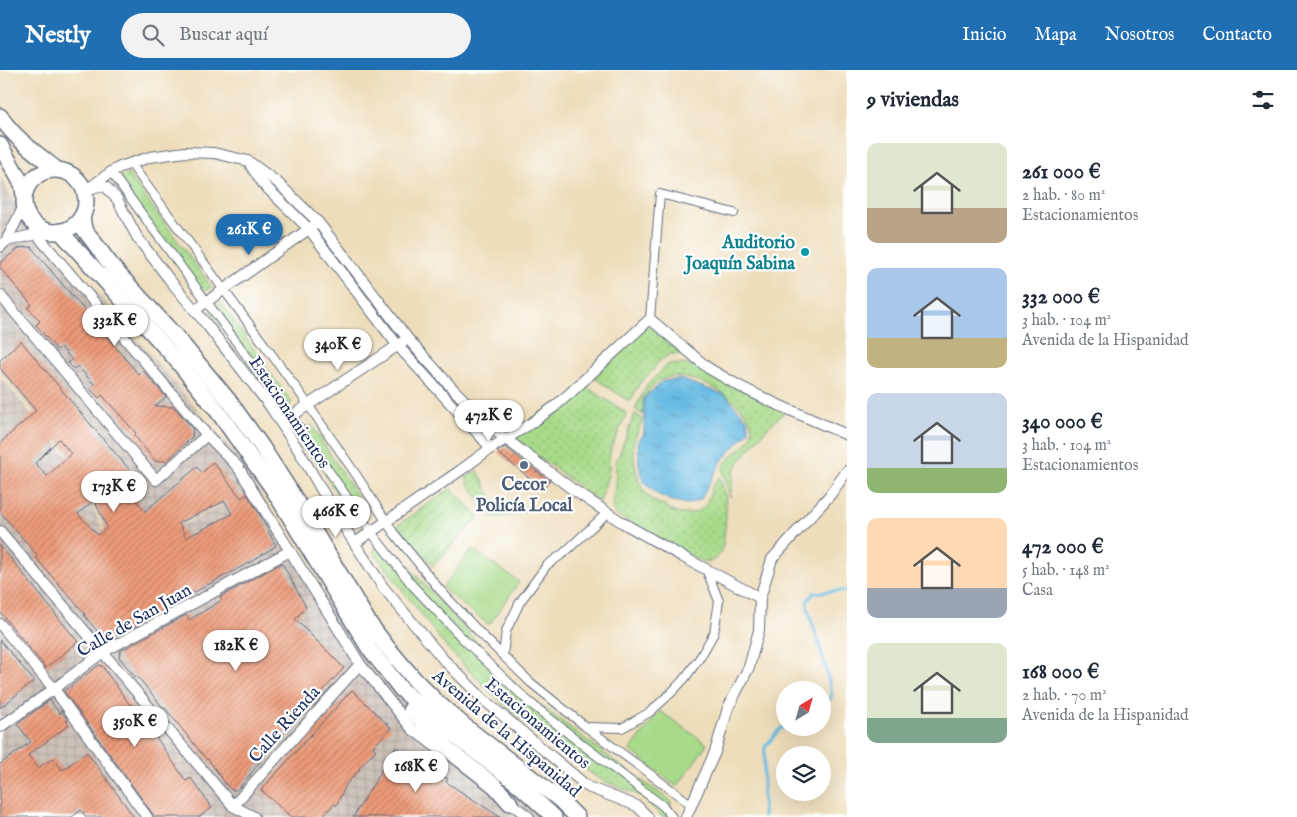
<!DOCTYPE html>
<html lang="es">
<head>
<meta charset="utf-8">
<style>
	body { margin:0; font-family:"IM FELL English",serif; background:#f2f2f3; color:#1f2937; height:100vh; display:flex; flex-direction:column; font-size:19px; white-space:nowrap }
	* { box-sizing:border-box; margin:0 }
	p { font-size:16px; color:#747a83 }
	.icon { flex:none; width:28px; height:28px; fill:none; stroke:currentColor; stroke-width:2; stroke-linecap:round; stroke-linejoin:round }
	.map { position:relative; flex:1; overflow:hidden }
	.sheet { display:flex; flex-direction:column; background:#fff; width:450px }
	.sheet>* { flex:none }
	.needle { width:32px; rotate:37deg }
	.fabs { position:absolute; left:776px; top:611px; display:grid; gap:10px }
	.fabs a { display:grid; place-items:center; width:55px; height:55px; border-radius:50%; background:#fff; box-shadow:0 5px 20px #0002; font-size:25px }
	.price { position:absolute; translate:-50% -42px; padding:0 11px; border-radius:18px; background:#fff; color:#222; font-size:16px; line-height:32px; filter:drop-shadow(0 1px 2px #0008) }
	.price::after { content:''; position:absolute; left:50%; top:30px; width:15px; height:11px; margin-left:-8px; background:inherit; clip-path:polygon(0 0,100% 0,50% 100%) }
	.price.selected { background:#1f6fb2; color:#fff }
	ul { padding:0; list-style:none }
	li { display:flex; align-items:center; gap:15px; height:125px; padding:0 20px }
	li span { display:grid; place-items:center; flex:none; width:140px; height:100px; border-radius:10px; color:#555 }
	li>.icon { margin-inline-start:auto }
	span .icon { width:60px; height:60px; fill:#fffc; stroke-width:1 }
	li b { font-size:21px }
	h2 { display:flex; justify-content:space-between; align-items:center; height:60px; padding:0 20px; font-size:21px }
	header { display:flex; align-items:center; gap:30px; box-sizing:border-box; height:70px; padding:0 25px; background:#1f6fb2; color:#fff }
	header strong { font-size:24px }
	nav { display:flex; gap:28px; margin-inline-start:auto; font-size:18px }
	.search { width:350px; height:45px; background:#f2f2f3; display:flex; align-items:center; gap:12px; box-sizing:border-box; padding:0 18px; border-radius:28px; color:#747a83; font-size:19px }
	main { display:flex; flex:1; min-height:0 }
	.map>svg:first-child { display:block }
	.industrial { fill:url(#industrial-grid) }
	.grass { fill:url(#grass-dots); stroke:#618474 }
	.garden { fill:url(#garden-furrows); stroke:#618474 }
	.pitch { fill:#a7da89; stroke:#618474 }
	.water { fill:url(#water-ripples); stroke:#4175a0 }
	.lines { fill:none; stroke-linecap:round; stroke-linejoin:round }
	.stream { stroke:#67bbe3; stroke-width:3 }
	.building { fill:url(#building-hatch); fill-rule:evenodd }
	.pedestrian-casing { stroke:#646c7e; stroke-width:10 }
	.minor-casing { stroke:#646c7e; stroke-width:12 }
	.primary-casing { stroke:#646c7e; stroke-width:18 }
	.pedestrian { stroke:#fff; stroke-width:8 }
	.minor { stroke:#fff; stroke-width:10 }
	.primary { stroke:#fff; stroke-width:15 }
	.culture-dot { fill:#0f9aa8; stroke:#fff; stroke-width:2 }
	.service-dot { fill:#5c6f8a; stroke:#fff; stroke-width:2 }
	.labels { text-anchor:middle; stroke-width:4.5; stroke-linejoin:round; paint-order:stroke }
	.culture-label { font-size:18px; font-weight:bold; fill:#0d838f; stroke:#fff; text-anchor:end }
	.street-label { font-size:18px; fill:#1b2f5e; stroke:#fff }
	.service-label { font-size:18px; font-weight:bold; fill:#4e5e75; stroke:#fff }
</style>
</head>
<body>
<header>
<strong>Nestly</strong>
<div class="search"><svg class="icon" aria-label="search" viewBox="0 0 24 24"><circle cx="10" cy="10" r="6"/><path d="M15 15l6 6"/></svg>Buscar aquí</div>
<nav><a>Inicio</a><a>Mapa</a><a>Nosotros</a><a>Contacto</a></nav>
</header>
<main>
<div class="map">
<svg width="847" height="747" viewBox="0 0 847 747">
	<defs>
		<pattern id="industrial-grid" width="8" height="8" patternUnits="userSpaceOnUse" patternTransform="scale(1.25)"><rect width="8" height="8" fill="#ccc2b9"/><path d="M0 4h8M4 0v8" fill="none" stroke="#afa7a1"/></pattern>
		<pattern id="grass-dots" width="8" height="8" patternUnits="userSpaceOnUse" patternTransform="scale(1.25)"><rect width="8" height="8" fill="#a7da89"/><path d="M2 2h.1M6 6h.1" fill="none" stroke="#8fbb79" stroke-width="1.8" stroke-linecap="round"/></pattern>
		<pattern id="garden-furrows" width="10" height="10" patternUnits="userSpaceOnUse" patternTransform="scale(1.25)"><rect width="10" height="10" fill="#a7da89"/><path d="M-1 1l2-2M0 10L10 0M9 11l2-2" fill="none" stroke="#8fbb79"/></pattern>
		<pattern id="water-ripples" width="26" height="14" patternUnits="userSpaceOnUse" patternTransform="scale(1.25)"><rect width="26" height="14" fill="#67bbe3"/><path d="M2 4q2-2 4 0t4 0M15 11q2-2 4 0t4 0" fill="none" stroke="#5498bb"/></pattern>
		<pattern id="building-hatch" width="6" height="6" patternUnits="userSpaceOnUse" patternTransform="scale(1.25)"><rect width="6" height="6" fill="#ed9b79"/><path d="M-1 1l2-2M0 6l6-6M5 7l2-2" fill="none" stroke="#bf7f66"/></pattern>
	</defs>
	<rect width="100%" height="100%" fill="#fff"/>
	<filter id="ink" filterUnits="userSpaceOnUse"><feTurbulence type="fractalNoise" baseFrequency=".02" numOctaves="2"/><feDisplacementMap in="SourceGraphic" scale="10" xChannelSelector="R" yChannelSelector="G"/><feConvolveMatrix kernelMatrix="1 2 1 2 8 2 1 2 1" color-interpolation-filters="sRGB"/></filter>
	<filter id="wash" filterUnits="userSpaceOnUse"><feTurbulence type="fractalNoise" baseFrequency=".0096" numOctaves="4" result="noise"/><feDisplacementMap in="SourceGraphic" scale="20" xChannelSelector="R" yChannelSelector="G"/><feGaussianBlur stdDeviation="1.12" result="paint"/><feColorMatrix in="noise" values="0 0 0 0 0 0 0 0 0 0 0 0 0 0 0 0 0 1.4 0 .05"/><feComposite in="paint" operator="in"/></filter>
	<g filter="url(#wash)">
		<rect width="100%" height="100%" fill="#edddba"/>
		<!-- industrial -->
		<g class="industrial">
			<path d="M0,106L26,154L64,184L240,389L256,417L158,466L119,489L73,390L0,301Z"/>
			<path d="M0,306L71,391L118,491L158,467L257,418L366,594L447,672L540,747H0Z"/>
		</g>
		<!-- grass -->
		<g class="grass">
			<path d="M128,104L212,217L199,224L116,110Z"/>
			<path d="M221,233L292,333L281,341L210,241Z"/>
			<path d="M648,255L659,263L668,274L678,279L681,285L671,284L660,290L652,301L639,314L630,332L593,307Z"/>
			<path d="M668,294H682L705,298L787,340L768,357L739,392L734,401L730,427C729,422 723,405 723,401C725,382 754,379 752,358C749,331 687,297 663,309C658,311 653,317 648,321V323L643,328V345L635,339L647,315Z"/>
			<path d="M585,316L627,343L610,381L609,401L600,433L556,399L513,369L551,346L567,333Z"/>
			<path d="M635,343L642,349C641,357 636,363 634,371C632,375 634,381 634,386C636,407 642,431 665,435C675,448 699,447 707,432C710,427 710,421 712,417C714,413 717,410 719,407C721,413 724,419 725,425C727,436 726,447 725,457C724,465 724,473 721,481C714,497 699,492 688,484L614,444L613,426L616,415V392Z"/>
			<path d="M311,354L370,446L355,455L300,362Z"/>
			<path d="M477,400C496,433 491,443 535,436C525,441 504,449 493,447L469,415L466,407Z"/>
			<path d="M384,470L520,620L632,704L671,731L670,747H662L641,726L603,711L566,687L501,633L446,577L373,481Z"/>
		</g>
		<!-- garden -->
		<path class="garden" d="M451,418L479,447L433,496L398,455Z"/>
		<!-- pitch -->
		<g class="pitch">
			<path d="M472,479L519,512L489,555L442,518Z"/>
			<path d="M660,641L707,674L677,717L630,680Z"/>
		</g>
		<!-- water -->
		<path class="water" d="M680,309L725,325L747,349L749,361L723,389L711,410L701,429L688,434L672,431L657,424L643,411L639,395L638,372L644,363V328L663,311Z"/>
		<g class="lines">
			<!-- stream -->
			<g class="stream">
				<path d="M822,637L825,636L832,626C828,604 821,582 815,561C811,549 808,544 807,531L814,523L832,521H847"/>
				<path d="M763,747V714L765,677L779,660L785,656"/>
			</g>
		</g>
		<g id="blocks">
			<!-- building -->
			<g class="building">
				<path d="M26,177H31L139,305L143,301L166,327L155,336L174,337L193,359L192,367L167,391H155L134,365L136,363L102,325L99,328L90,319L94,314L77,296L74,299L68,293L72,290L61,277L57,280L36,255L40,251L28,238L32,235L0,198V193L19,178Z"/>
				<path d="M21,271L80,342L141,413L130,423L145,441L197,397L202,403L213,392L241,428L247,424L260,445L276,476L254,490L191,524L190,522L165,533L166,538L149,549L105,571L84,545L85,544L36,488L38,486L0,442V373L36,341L0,298V290ZM59,369L71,384L47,406L35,393ZM94,430L107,457L98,465L78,444ZM225,431L232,444L186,468L179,453Z"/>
				<path d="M505,377L549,411L543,419L497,382Z"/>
				<path d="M0,475L78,572L46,598L0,542Z"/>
				<path d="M282,493L306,537L295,549L344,598L279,668L240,717L236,720H232L227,716L208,689L207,690L165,638L164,639L137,606L135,607L119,587L120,581L186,545L189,550L222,530L220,527Z"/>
				<path d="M0,570L34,611L0,638Z"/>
				<path d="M99,595L102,596L130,635L131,634L146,654H147L186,711L191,708L212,738L199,747H155L64,621Z"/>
				<path d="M352,620L391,658L373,677L376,680L359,698L360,699L346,715L336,736L334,734L322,747H291L261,720Z"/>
				<path d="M50,630L60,644L61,640L68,650L66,651L69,655L28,685L38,698L53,688L62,700L87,682L134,747H86L81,740L72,747H0V694L31,672L17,654Z"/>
				<path d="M396,677L448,709L446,712L500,747H353Z"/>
			</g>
		</g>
	</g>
	<g filter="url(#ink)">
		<use href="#blocks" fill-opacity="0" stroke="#646c7e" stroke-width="1"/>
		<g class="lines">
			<!-- pedestrian casing -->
			<g class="pedestrian-casing">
				<g id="pedestrian">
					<path d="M131,94L300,323L357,406L393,462L440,520L480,563L530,612L586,657L692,735"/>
					<path d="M111,102L291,346L371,462L412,515L465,571L529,632L583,675L663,736L672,747"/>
					<path d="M650,249L660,124L734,143"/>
					<path d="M503,585L506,561L520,532L547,495L564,483L607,443"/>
					<path d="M586,657L622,658L650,642L671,623L685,608L701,586L714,563L719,531L706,499"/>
				</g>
			</g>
			<!-- minor casing -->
			<g class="minor-casing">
				<g id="minor">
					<path d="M251,96L263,114L309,159L398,276L491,378"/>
					<path d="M90,119L98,116L106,117L117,129L137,167L169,209L207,255L270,336L299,381L335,443L383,517L443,589L484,630L588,717L637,736L648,747"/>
					<path d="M85,121L111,102L120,97L150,87L185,82L214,83L248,91L277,112L318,152L408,269L453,319L494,360L572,419L623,453L683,487L760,528L759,560L749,597L728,638L715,682L686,747"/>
					<path d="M33,153L38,165L43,172L207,365L238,397L360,594L412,659L443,682"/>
					<path d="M6,171L51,161"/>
					<path d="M0,177L6,171L24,136"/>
					<path d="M0,225L156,410L207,365"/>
					<path d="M195,240L313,156"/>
					<path d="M281,353L403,272"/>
					<path d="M0,461L233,736L254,747"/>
					<path d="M355,473L461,400L491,378L530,354L554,337L569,324L650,249L708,298L739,316L774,333L847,365"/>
					<path d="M760,528L772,489L830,425L847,401"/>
					<path d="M0,554L54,619L147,747"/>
					<path d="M0,657L54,619L103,582L290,481"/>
					<path d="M506,730L529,747"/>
					<path d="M233,736L360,594"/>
				</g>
			</g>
			<!-- primary casing -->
			<g class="primary-casing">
				<g id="primary">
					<path d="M0,46C14,68 36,83 56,99"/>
					<path d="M0,75L22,114L24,125"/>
					<circle cx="55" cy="131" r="31"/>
					<path d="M82,146L84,159L114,199L178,269L229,331L262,377L289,419L369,553L387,577L415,610L439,634L467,658L559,729L577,747"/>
					<path d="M60,161L175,288L216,339L273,419L369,578L401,619L454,665L518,714L554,747"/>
					<path d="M411,639L446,678L495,716L510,733"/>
				</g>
			</g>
			<!-- pedestrian -->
			<use href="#pedestrian" class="pedestrian"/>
			<!-- minor -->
			<use href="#minor" class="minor"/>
			<!-- primary -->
			<use href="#primary" class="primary"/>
		</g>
	</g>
	<!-- markers -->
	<circle class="culture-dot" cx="805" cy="182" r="5"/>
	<circle class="service-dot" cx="524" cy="395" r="5"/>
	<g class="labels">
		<!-- culture labels -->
		<g class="culture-label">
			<text x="795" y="178">Auditorio<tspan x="795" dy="21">Joaquín Sabina</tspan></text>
		</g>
		<!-- street labels -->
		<g class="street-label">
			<text transform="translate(290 342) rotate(56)" y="6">Estacionamientos</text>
			<text transform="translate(134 550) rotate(-30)" y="6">Calle de San Juan</text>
			<text transform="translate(538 653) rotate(40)" y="6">Estacionamientos</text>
			<text transform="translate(284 654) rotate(-48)" y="6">Calle Rienda</text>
			<text transform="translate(507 663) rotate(40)" y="6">Avenida de la Hispanidad</text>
		</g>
		<!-- service labels -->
		<g class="service-label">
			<text x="524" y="420">Cecor<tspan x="524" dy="21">Policía Local</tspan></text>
		</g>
	</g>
</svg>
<div class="fabs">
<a><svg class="needle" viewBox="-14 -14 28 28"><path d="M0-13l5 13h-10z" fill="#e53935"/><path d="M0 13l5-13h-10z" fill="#747a83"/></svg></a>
<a><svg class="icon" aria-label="layers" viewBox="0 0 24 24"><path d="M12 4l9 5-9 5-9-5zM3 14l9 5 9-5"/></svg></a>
</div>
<b class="price selected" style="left:249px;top:186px">261K €</b>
<b class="price" style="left:115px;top:277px">332K €</b>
<b class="price" style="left:338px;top:301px">340K €</b>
<b class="price" style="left:489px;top:372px">472K €</b>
<b class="price" style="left:114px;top:443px">173K €</b>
<b class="price" style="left:336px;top:468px">466K €</b>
<b class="price" style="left:236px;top:602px">182K €</b>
<b class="price" style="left:135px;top:678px">350K €</b>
<b class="price" style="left:416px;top:723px">168K €</b>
</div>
<section class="sheet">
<h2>9 viviendas<svg class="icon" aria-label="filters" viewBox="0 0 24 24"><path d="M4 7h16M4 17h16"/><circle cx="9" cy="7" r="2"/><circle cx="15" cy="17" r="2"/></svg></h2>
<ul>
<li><span style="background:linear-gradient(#dfe7d0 65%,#b9a48a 0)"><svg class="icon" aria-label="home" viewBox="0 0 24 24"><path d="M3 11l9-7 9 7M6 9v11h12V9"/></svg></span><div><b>261 000 €</b><p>2 hab. · 80 m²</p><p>Estacionamientos</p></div></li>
<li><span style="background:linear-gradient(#a9c7e8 70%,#c2b280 0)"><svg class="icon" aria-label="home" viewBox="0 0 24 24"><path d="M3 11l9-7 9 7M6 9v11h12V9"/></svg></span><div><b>332 000 €</b><p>3 hab. · 104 m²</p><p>Avenida de la Hispanidad</p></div></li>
<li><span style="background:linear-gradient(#c9d6e8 75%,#8fb573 0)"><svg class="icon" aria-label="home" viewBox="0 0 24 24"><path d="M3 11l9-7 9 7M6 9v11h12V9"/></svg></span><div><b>340 000 €</b><p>3 hab. · 104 m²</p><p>Estacionamientos</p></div></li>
<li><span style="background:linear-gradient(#ffd9b3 70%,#9aa5b1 0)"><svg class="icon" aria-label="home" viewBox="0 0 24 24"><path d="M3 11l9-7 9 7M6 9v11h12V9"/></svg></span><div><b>472 000 €</b><p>5 hab. · 148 m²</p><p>Casa</p></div></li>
<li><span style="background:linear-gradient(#dfe7d0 75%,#7fa58c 0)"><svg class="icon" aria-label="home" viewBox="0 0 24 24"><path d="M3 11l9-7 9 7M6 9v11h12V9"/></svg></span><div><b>168 000 €</b><p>2 hab. · 70 m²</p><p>Avenida de la Hispanidad</p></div></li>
</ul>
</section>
</main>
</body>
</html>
